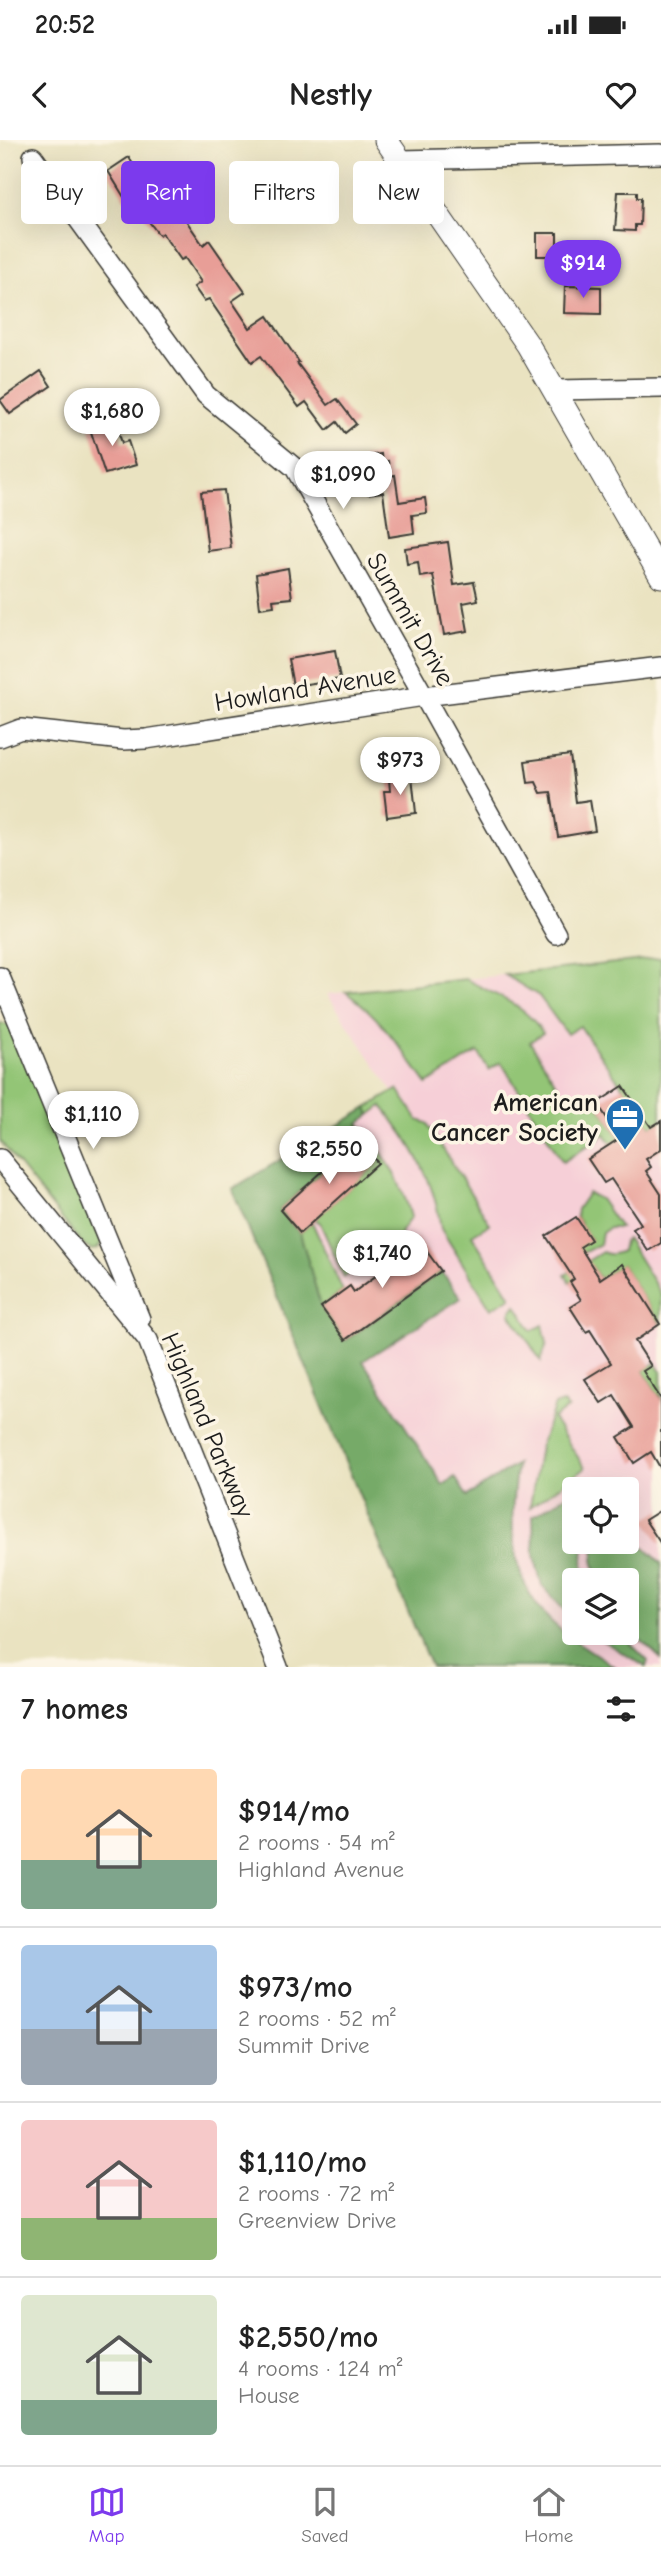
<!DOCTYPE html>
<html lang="en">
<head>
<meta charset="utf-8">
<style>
	body { margin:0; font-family:"Comic Neue",sans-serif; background:#f6f6f6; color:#222; height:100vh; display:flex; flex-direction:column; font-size:26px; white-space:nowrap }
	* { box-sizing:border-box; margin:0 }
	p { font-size:23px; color:#767676 }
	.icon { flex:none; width:38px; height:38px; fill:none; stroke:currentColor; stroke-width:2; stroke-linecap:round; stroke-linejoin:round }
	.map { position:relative; height:1527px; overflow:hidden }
	.side { display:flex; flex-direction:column; background:#fff; flex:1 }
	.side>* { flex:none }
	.hud { position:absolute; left:21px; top:21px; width:620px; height:63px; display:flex; gap:14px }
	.controls { position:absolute; left:562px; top:1337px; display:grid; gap:14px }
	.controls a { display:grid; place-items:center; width:77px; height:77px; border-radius:7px; background:#fff; box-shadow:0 7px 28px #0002; font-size:35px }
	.price { position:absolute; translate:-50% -60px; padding:0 16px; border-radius:24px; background:#fff; color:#222; font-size:23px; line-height:46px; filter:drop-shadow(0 2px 4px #0008) }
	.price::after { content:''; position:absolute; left:50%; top:42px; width:21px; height:16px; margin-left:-10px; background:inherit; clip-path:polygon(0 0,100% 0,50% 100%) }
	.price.selected { background:#7c3aed; color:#fff }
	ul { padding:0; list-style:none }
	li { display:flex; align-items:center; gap:21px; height:175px; padding:0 21px }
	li+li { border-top:2px solid #e0e0e0 }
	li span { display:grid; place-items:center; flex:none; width:196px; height:140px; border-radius:7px; color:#555 }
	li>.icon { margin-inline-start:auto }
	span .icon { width:84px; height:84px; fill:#fffc; stroke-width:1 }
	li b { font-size:30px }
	h2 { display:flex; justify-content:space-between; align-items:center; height:84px; padding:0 21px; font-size:30px }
	.chip { padding:0 24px; border-radius:7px; background:#fff; box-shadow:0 7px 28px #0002; font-size:24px; line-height:63px }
	.chip.selected { background:#7c3aed; color:#fff }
	.status { display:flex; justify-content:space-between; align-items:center; height:49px; padding:0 35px; background:#fff; direction:ltr }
	.status svg { height:19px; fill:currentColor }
	header { display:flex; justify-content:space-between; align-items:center; height:91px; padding:0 21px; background:#fff; font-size:32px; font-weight:600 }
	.dock { display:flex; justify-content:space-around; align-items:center; height:98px; border-top:2px solid #e0e0e0; background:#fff; font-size:19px; color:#767676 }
	.dock a { display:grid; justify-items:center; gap:4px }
	.dock .selected { color:#7c3aed }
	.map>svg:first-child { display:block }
	.built { fill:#f6cfd7; fill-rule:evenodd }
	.green { fill:#93c576; stroke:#587049; stroke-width:2 }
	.forest { fill:#76aa67; stroke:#496342; stroke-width:2 }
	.building { fill:#e89e97 }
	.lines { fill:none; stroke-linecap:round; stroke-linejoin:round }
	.minor-casing { stroke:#3b3a35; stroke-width:22 }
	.tertiary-casing { stroke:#3b3a35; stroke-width:25 }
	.minor { stroke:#fff; stroke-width:19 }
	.tertiary { stroke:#fff; stroke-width:23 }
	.labels { text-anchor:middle; stroke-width:7; stroke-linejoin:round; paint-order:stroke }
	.street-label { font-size:26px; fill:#1c1c1c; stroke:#fcf5e5 }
	.poi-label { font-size:26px; font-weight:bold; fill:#1c1c1c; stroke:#fcf5e5; text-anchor:end }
</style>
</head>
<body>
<div class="status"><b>20:52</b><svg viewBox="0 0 49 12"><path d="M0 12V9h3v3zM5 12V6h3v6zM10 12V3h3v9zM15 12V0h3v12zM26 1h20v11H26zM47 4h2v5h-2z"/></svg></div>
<header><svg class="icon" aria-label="back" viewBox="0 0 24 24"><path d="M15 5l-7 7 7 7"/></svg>Nestly<svg class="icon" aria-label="heart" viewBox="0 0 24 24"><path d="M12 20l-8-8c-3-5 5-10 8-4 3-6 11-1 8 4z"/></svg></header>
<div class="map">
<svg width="661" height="1527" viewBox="0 0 661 1527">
	<rect width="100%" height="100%" fill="#fcf5e5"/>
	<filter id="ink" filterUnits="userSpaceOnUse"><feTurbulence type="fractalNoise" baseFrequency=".0143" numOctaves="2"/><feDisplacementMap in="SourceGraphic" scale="14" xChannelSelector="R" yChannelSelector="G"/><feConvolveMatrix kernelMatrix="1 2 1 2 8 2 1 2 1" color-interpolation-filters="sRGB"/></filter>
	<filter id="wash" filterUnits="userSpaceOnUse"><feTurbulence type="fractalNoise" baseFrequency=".00686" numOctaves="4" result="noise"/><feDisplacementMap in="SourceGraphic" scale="28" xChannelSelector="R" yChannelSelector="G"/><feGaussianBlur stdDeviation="1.57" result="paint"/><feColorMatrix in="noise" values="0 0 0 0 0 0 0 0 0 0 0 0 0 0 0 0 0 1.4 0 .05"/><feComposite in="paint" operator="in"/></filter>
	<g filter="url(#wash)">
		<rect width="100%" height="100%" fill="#eae3c1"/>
		<!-- built -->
		<path class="built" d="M661,818V1527H431L232,1049L393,952L327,854ZM574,1349H626V1402H574ZM574,1440H626V1493H574Z"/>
		<!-- green -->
		<g class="green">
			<path d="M661,818V981L651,987C628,953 603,921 580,886L567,894L539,856L505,835Z"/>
			<path d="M466,839C494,855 525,864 543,893L530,902L569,963L583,955L593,966L597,963L620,998L611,1003L605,994L563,1022L501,922L489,930L478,912L427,944C403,911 380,876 346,852Z"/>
			<path d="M0,883L12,886L102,1103L97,1109L91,1110L82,1104L0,1001Z"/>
			<path d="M398,949L418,980L427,983L490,1084L472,1095L511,1157L491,1169L441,1089C435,1041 412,1002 382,966L370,975L367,968Z"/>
			<path d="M359,983C383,1011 402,1041 411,1077L401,1091L399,1099L344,1137L320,1083L315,1079L377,1023L357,1000Z"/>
			<path d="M588,1053L600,1059L620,1088H609L602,1093L600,1104L581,1114L577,1108L590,1099L576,1077L577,1069Z"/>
			<path d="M312,1082L343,1151L321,1167L300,1093Z"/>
			<path d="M627,1099L661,1154L660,1184L622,1125L600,1139L592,1127L570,1142L565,1135L602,1112C609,1115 614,1115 622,1111L624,1101Z"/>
			<path d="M516,1165L532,1191L543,1185L547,1203L541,1221L510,1173Z"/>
			<path d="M655,1223L661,1232V1259L643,1231Z"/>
			<path d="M563,1263L568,1268L553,1279L585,1328L530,1367L540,1306L555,1265Z"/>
		</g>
		<!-- forest -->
		<g class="forest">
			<path d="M367,968L370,975L359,983L357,1000L280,1070L300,1093L321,1167L346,1200L441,1131L461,1158L363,1221L443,1345L455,1337L467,1356L517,1324C509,1376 508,1436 546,1476C565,1497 593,1511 615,1527H431L232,1049Z"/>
			<path d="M574,1351V1402H584L583,1424L586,1440H574V1481L542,1446L534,1415L533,1376Z"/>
			<path d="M627,1391L661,1423V1519L633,1493L627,1485L626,1440H598L593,1420L596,1402H626Z"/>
			<path d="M590,1493H620L648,1521L646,1527Z"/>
		</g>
		<g id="blocks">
			<!-- building -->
			<g class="building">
				<path d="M129,17L136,30L141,27L159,56L170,48L172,51L179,46L195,67L183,76L203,105L209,100L245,152L232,161L250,188L268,176L299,222L297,223L328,265L337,259L356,284L345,293L337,282L327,290L306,262L299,267L261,216L252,222L209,159L204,161L194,147L201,142L185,118L181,120L162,93L159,95L132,59L127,62L108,31Z"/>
				<path d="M618,52H637V58H641L640,85H635V91L615,90Z"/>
				<rect x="537" y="93" width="20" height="23"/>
				<path d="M565,146L601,147V174L564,173Z"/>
				<path d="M41,231L51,246L10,274L0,260Z"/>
				<path d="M115,281L122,303L128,301L136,325L105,334L90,289Z"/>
				<path d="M381,314L382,322L388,321L390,336L395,335L399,362L425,358L427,373L412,375L414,393L389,397L383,352L368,354L362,317Z"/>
				<path d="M224,350L231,408L208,411L201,352Z"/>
				<path d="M448,402L454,445L474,442L478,460L463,463L468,491L444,495L433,435L420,437L418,422L407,424L405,408Z"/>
				<path d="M288,428L292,458L273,460L274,466L260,468L256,434Z"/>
				<path d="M335,511L340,539L293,546L288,519Z"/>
				<path d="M570,615L576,662L590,660L595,691L558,697L551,652L541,653L536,642L528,643L525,621Z"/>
				<path d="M412,636L416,673L387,677L384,651H390L389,639Z"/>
				<path d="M623,946L651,987L661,981V1009L646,1019L651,1027L646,1031L661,1054V1103L648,1111L633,1089L641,1084L611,1039L604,1043L588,1019L620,998L597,963Z"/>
				<path d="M357,1000L378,1023L300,1093L280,1070Z"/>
				<path d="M576,1077L591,1100L580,1107L600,1139L622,1124L660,1184L635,1201L651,1226L643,1231L661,1259V1329L651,1312L634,1323L618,1297L634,1287L614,1255L601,1263L585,1239L611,1223L590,1190L586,1192L570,1167L581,1160L570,1142L574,1139L546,1096Z"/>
				<path d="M417,1098L441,1131L345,1200L321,1167L350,1146L354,1152L393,1123L390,1118Z"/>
				<path d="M661,1370V1404L645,1380Z"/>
			</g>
		</g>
	</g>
	<g filter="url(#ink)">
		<use href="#blocks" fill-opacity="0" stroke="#3b3a35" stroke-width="2"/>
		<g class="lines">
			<!-- minor casing -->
			<g class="minor-casing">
				<g id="minor">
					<path d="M33,17L206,255L295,328L424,556L556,794"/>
					<path d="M401,20L661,14"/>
					<path d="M556,250L661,248"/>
					<path d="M0,597L21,589L123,600L146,599L424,556L661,527"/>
					<path d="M0,837L140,1179"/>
					<path d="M0,1019L148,1200L278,1527"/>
				</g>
			</g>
			<!-- tertiary casing -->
			<g class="tertiary-casing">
				<path id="tertiary" d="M386,0L528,205L661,436"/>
			</g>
			<!-- minor -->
			<use href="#minor" class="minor"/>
			<!-- tertiary -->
			<use href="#tertiary" class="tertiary"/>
		</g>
	</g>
	<!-- icons -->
	<defs>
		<g id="office-pin" transform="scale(2.0125)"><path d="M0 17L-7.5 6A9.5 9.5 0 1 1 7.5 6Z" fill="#1f6fb2" stroke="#fcf5e5"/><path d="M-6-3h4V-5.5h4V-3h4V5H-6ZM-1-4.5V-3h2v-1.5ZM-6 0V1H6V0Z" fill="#fff"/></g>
	</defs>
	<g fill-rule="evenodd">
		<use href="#office-pin" x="625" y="977"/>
	</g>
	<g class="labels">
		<!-- street labels -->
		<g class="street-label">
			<text transform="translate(411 479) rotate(60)" y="9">Summit Drive</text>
			<text transform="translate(305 548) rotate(-9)" y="9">Howland Avenue</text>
			<text transform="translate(208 1285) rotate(67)" y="9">Highland Parkway</text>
		</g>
		<!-- poi labels -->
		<g class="poi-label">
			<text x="598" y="971">American<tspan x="598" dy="30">Cancer Society</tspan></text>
		</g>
	</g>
</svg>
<div class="controls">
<a><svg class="icon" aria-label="locate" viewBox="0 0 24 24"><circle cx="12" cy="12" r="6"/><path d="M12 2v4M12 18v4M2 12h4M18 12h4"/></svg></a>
<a><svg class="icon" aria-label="layers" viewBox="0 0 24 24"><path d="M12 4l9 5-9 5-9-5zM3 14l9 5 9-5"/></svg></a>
</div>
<b class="price selected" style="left:583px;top:160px">$914</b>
<b class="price" style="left:112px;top:308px">$1,680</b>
<b class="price" style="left:343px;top:371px">$1,090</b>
<b class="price" style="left:400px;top:657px">$973</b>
<b class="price" style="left:93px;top:1011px">$1,110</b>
<b class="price" style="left:329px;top:1046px">$2,550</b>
<b class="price" style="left:382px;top:1150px">$1,740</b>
<div class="hud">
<a class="chip">Buy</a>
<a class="chip selected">Rent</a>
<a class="chip">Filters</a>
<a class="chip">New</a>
</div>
</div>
<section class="side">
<h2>7 homes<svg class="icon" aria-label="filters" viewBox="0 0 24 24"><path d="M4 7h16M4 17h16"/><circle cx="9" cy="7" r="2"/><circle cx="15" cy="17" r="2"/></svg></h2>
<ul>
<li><span style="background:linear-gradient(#ffd9b3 65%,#7fa58c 0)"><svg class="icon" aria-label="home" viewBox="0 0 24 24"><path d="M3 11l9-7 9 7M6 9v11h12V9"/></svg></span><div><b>$914/mo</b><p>2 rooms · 54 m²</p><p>Highland Avenue</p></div></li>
<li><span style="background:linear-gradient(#a9c7e8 60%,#9aa5b1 0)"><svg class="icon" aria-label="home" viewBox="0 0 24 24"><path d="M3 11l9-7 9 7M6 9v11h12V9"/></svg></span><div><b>$973/mo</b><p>2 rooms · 52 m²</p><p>Summit Drive</p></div></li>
<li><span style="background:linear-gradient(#f6c9c9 70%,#8fb573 0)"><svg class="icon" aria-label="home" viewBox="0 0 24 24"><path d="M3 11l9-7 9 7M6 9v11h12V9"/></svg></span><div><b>$1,110/mo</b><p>2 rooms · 72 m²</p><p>Greenview Drive</p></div></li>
<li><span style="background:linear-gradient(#dfe7d0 75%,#7fa58c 0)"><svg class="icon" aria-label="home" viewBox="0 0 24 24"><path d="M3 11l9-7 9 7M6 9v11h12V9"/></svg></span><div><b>$2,550/mo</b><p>4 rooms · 124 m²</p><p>House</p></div></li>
</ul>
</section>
<nav class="dock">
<a class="selected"><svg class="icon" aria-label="map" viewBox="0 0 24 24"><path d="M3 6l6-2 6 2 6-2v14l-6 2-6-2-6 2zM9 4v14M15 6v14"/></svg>Map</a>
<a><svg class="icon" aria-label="saved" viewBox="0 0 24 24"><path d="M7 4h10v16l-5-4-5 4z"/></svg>Saved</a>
<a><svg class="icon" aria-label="home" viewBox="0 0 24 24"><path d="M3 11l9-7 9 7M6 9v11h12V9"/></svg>Home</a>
</nav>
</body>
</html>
